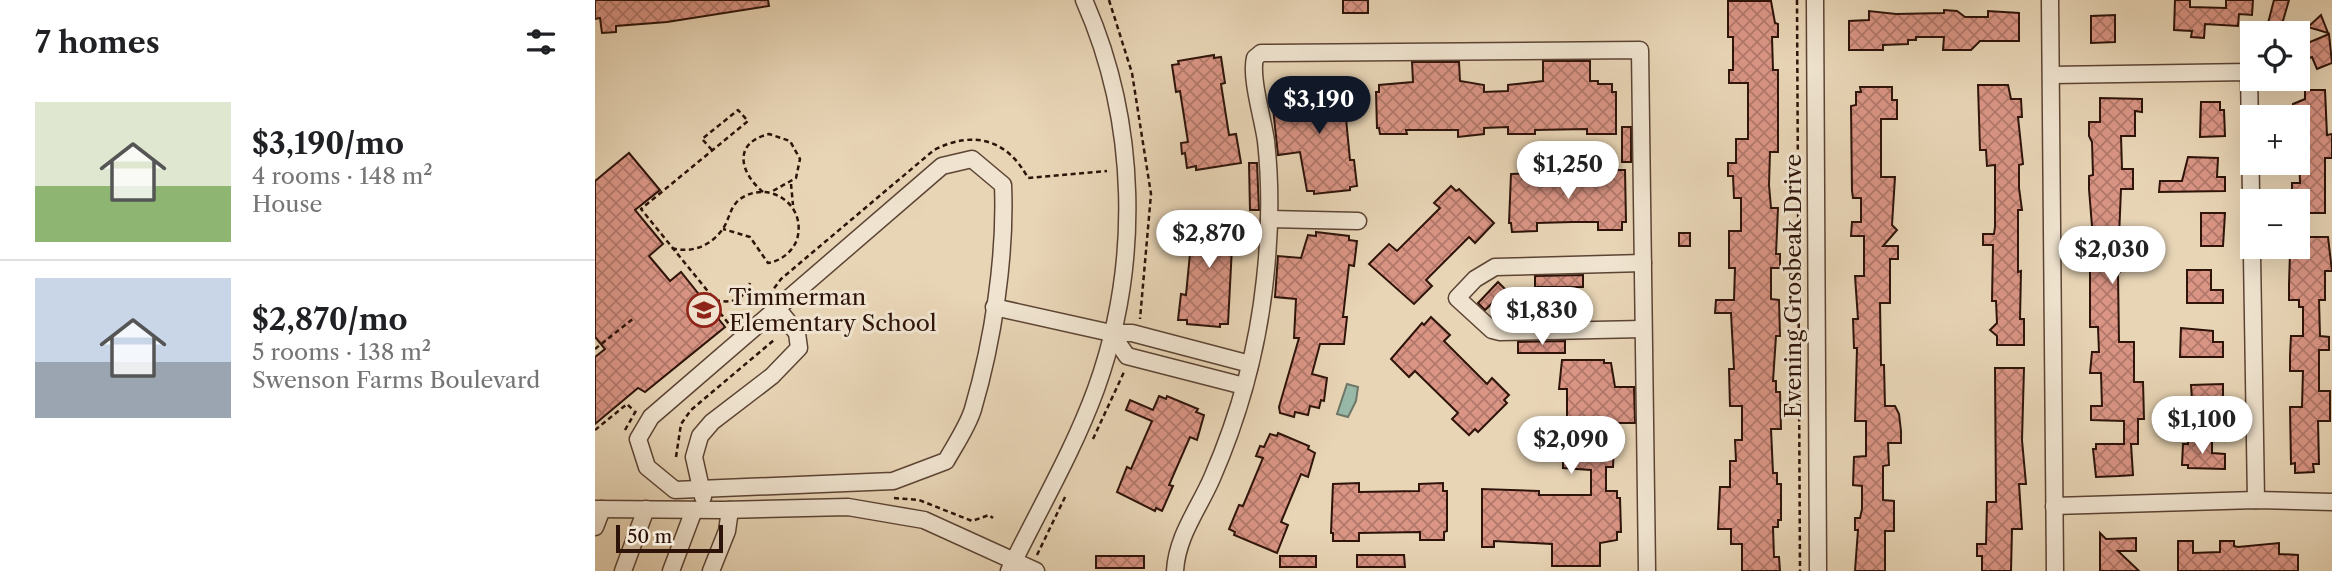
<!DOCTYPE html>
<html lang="en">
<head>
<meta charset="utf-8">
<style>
	body { margin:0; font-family:"Libre Caslon Text",serif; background:#f6f6f6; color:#202124; height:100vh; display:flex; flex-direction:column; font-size:26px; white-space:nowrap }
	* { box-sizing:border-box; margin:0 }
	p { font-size:23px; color:#757577 }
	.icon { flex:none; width:38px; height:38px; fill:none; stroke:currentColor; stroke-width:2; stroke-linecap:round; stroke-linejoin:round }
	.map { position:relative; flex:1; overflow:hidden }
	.panel { display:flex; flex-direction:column; background:#fff; width:595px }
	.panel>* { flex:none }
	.tools { position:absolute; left:1645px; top:21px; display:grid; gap:14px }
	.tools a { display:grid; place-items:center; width:70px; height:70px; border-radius:0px; background:#fff; box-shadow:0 7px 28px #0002; font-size:35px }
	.scale { position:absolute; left:21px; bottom:18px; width:107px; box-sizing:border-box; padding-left:7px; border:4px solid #2e1309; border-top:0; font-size:19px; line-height:24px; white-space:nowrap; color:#2e1309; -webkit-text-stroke:5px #f0e4d0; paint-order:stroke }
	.price { position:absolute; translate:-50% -60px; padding:0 16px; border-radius:24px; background:#fff; color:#222; font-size:23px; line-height:46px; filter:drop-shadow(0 2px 4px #0008) }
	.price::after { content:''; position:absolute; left:50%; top:42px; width:21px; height:16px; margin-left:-10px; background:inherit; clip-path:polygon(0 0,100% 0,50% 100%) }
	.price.current { background:#111827; color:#fff }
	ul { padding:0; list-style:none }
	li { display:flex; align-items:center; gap:21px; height:175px; padding:0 35px }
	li+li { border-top:2px solid #e0e0e0 }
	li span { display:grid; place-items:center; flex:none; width:196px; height:140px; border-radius:0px; color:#555 }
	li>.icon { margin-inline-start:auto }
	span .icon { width:84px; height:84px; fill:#fffc; stroke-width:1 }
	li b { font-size:30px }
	h2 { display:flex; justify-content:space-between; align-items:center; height:84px; padding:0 35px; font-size:30px }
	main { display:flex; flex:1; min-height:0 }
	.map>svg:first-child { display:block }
	.water { fill:#98b9a8; stroke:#6e7768; stroke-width:2 }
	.building { fill:url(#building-cross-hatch); stroke:#2e1309; stroke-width:2 }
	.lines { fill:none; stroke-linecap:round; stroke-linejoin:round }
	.minor-casing { stroke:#5c4434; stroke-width:19 }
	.path { stroke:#2e1309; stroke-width:2.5; stroke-dasharray:5 3.5; stroke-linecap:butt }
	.minor { stroke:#f0e4d0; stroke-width:16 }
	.labels { text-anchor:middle; stroke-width:6; stroke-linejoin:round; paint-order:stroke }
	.street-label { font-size:23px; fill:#2e1309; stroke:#f0e4d0 }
	.poi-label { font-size:23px; fill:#2e1309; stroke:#f0e4d0; text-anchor:start }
</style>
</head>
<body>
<main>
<section class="panel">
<h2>7 homes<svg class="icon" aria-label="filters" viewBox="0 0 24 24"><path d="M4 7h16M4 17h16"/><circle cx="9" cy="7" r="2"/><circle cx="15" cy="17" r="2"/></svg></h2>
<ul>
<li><span style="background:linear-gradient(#dfe7d0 60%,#8fb573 0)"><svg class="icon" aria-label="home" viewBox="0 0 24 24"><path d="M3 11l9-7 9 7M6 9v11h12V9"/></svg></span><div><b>$3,190/mo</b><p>4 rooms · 148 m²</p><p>House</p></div></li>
<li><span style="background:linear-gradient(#c9d6e8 60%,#9aa5b1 0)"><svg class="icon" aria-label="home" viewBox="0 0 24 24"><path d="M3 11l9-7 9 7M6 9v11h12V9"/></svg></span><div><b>$2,870/mo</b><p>5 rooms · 138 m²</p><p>Swenson Farms Boulevard</p></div></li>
</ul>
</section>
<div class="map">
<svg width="1737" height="571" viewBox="0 0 1737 571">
	<defs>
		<pattern id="building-cross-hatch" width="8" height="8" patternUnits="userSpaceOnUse" patternTransform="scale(1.75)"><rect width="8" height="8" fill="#da9585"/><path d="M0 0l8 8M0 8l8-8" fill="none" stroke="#b1786b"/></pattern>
	</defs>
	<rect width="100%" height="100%" fill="#e8d5b6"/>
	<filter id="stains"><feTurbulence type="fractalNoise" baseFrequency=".00286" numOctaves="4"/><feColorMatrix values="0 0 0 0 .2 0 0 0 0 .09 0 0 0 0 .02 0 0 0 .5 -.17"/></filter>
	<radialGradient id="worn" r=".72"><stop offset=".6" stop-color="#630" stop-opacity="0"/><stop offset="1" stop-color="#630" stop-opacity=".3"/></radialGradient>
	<!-- water -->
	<path class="water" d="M752,384L763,387L761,401L753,417L742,414Z"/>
	<!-- building -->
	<g class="building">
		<path d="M0,0H173L174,6L72,22L21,26V32L7,33L5,18L0,19Z"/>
		<rect x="748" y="0" width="25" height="13"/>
		<path d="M1580,0H1595V7L1631,8V0H1658L1657,15L1644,14L1643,26L1610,24L1609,38L1596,37L1597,31L1579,30Z"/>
		<path d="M1679,0H1694L1685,31L1672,27Z"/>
		<path d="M1133,1H1176L1180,23L1183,24V37H1177L1178,70H1183V152H1175L1174,185L1176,208H1183L1181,254H1185V268H1176V299L1184,300L1185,336H1181L1178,381H1181V392H1185L1186,429H1176L1178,473H1182V484H1186V520H1183V527H1178L1179,557H1184L1185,571H1147V544H1136V529H1123L1125,487H1135V461H1141L1140,440H1147V406H1135L1134,369H1139L1136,313H1120L1121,300H1139L1140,268H1134V231H1146V198H1139L1138,176H1133V163H1141V139H1153V83H1134V70H1138V37H1133Z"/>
		<path d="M1349,10L1362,11L1370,17H1393V11L1424,13V41H1385L1376,50H1348L1349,37H1321V40H1313V44L1288,45V50H1254V21L1274,20V11L1301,14L1349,13Z"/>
		<path d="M1520,15V42L1496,43V16Z"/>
		<path d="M1726,15L1733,33L1713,27Z"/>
		<path d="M1734,34L1737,63L1722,69L1717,57L1706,61L1703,47Z"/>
		<path d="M619,55V58L626,57L630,83L626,84L634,135L641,134L646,163L601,170V166L592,168L590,153L587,154L586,143L593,142L585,91L581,92L577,65L584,64L583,61Z"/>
		<path d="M948,61H995V81H1003V84H1017V92H1021V134H992V129L940,130V134H913V127L889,128V134L863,137V130H811L812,134H785L784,128H782L781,92H784V85L818,82L817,62H864L865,81L889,85V92L913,91V85L948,81Z"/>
		<path d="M743,80V84L752,83L755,108H750L755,160H759L762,186L755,187V190L719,194V191H712L705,152L683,155L678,108L704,102L703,88L710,87V83Z"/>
		<path d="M1383,85H1413L1416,99H1426L1427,117H1423L1428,164L1424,165V188L1427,210H1423V272L1426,271L1425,319H1429V345H1402V336L1395,330L1402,323L1401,301H1397L1398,245H1388V234H1399L1400,227V165L1392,166L1391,150H1385Z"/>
		<path d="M1265,87H1297V100H1302V119H1286V177H1300L1297,225L1302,230L1288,246H1303V259H1295V303H1285L1286,365H1289L1290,406H1300L1304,414L1306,431V443H1293L1294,465L1288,466V500L1299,501V531H1290V571H1260L1263,530H1260V518H1265L1267,509V486L1258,485L1259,457L1271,456V421H1260L1262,348H1259L1258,319H1263L1260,276H1269V236H1256L1257,222H1266V198H1258L1257,191L1256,106L1261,105V92H1266Z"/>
		<path d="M1710,90H1730L1732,135L1737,134V158H1730V213H1703V201H1697V183H1705L1703,117H1698V104L1710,99Z"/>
		<path d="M1505,98L1547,99V112L1540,111V136H1526L1527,169H1538V189H1526L1523,261L1529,267L1523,274L1524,342H1539V382H1548L1549,419H1543V444H1536L1538,475L1524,476L1501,477L1498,449H1501V444H1529V421L1496,420V406H1507L1506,373H1495L1497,352H1504L1503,327H1495V264L1499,251L1494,189V176L1498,175L1497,142L1494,136V122H1505Z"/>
		<path d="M1606,102H1625V110H1629L1630,136L1605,137Z"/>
		<rect x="1027" y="127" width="9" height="35"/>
		<path d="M34,153L65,190L40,210L68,244L54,256L75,281L86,272L130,327L50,392L43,388L0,424V357L10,349L0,337V181Z"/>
		<path d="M1593,157L1623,158L1622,177H1630V191L1564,192L1565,181H1587Z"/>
		<path d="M654,163H662L664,210H655Z"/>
		<path d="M1002,170H1030L1031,222H1027V230H1003V222H977L942,223V231L917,232L916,223H914L916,174L942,173V182L1002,181Z"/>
		<path d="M856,186L861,191L864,189L899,223L880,243L874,237L831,280L837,286L819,304L774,264L794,244L802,251L845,208L839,203Z"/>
		<path d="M1606,213H1630L1628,246H1606Z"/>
		<path d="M602,214L645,218L642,248L637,247L633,324H625V327L592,324V320H583L586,294L591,295L596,243H592L595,216L602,217Z"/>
		<path d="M721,232L754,236V240L762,241L759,266L754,265L748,317H752L749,344H725L717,374L732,378L729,401L726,400L724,408L715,406L713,415L700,412L699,417L685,413L684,407L704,338H699L701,299L680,297L683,256L706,258L713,235L721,236Z"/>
		<rect x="1084" y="233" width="11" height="13"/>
		<path d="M1703,237H1733L1737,271H1730V300H1724L1725,336L1734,337V350H1724V391H1735V421H1723L1724,464H1718L1719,472L1700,473V463L1696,464L1695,407H1707L1708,371H1695V356L1696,336H1708V307H1704V300H1694V284L1695,253L1697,247H1703Z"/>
		<path d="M1592,270H1616V290H1628V303H1592Z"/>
		<path d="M988,275V287H940V276Z"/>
		<path d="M903,282L911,290L890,310L883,303Z"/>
		<path d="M923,312H970V320L923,321Z"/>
		<path d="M836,317L855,335L849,341L892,384L897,378L914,395L909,400L912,403L883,432L880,429L874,435L857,419L863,413L820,371L814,377L796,359L827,323L829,325Z"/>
		<path d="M1586,328L1618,331V342H1628V357H1585Z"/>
		<path d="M970,341V353H923V342Z"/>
		<path d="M967,360H1009V363H1016L1020,387H1039L1040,423H1020L1018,467H1011V491H1022V498H1025L1026,532H1022V540L1005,543V566H957V544L899,541V547H887V489L944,491V495H996V470L968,468V441H972V389H964Z"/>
		<path d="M1400,368H1429L1427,440L1431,484H1424L1427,529H1417L1416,571H1387V556H1382V544H1391L1392,502H1401Z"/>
		<path d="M1628,384V402L1614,403V413H1588V400H1597L1596,385Z"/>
		<path d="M564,396L571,399L572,396L603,409L601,412L609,415L602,440L595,437L574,485L578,486L567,511L561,508L560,511L522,492L532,467L536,469L557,421L531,410L535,400L558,410Z"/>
		<path d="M683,433L714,446L713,449L720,453L713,477L706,474L686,522L693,525L682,553L639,535L640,532L634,529L644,505L648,506L668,458L661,456L665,446L669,447L675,434L682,436Z"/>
		<path d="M1593,440H1617V453L1630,454V469L1593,468V465H1587L1588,444H1593Z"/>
		<path d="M764,483V492L824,491V484L848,483V491H852V531L849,532V540H825V532L764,533V541H738V533H736L738,484Z"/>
		<path d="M1505,533L1511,539L1541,538V551H1523L1544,571H1505Z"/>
		<path d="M1583,541H1598V553L1625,552V541H1639V546L1643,547L1684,543V554L1703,555V571H1583Z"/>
		<path d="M762,555H809L810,567H762Z"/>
		<rect x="501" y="556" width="48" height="12"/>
		<rect x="685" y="556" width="36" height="11"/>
	</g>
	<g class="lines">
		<!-- minor casing -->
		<g class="minor-casing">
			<g id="minor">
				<path d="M1220,0L1223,571"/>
				<path d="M1455,0L1460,571"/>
				<path d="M1457,75L1654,72L1661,500"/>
				<path d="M377,159L408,185C411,256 398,341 378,409C373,426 360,445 351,461L298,481L80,490L52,467L43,439L56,417L347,166Z"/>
				<path d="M674,219L763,221"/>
				<path d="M1048,263L900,267L880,279L862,298L897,330L905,332L1048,329"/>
				<path d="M399,307L516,333H537L655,364"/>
				<path d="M516,333L532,356L649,386"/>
				<path d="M108,497L99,457L105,436L117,422L177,376L204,348L202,333L182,308"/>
				<path d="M1459,506L1661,500L1737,502"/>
				<path d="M0,509L127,510L253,507L329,520L441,571"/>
				<path d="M0,527L7,509"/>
				<path d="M28,571L51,509"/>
				<path d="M76,571L99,510"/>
				<path d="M116,571L132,531L135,510"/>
				<path d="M414,571C443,511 478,452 501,389C546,264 543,122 489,0"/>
				<path d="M580,571C582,536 603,510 617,478C644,416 663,347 670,279C675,234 676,187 671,141C668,119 655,77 660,58L666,53L1045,50L1052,571"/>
			</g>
		</g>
		<!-- path -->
		<g class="path">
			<path d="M514,0L537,73L556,194L545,319"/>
			<path d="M1202,0L1205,571"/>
			<path d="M117,150L107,139L143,110L153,121L46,209L120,300L117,303L138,329"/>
			<path d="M196,184L198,205"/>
			<path d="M168,192C145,173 137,143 174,134L195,141L205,159L201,178L176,192"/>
			<path d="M77,248C97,254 118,245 129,227C135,217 135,207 145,199C172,180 209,202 203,235C201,249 187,261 173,263L155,237L128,229"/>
			<path d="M174,295L186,279L339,150C378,130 412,139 433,178L512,171"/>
			<path d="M120,300C137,304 149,300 155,283"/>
			<path d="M0,349L39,318"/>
			<path d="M0,430L32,404L39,411"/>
			<path d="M30,430L42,409"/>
			<path d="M498,439L529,372"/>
			<path d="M81,457L86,424L96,410L179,340"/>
			<path d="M299,498L324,500L377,521L394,515L398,518"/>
			<path d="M442,555L471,495"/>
		</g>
		<!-- minor -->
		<use href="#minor" class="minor"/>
	</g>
	<!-- icons -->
	<defs>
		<g id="school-ring" transform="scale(1.75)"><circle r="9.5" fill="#f0e4d0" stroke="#8f2418" stroke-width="1.5"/><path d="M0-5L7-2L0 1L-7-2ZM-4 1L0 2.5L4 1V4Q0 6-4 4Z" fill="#8f2418"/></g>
	</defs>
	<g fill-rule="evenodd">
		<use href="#school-ring" x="109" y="310"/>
	</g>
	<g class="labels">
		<!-- street labels -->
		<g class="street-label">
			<text transform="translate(1198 286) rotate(-90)" y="8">Evening Grosbeak Drive</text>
		</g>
		<!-- poi labels -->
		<g class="poi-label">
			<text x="134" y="305">Timmerman<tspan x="134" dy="26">Elementary School</tspan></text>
		</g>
	</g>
	<rect width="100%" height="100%" filter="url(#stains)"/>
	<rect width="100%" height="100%" fill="url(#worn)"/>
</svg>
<div class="tools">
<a><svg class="icon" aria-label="locate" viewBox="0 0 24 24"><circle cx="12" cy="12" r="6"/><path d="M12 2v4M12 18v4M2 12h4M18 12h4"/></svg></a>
<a>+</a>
<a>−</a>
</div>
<div class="scale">50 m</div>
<b class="price current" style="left:724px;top:136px">$3,190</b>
<b class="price" style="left:973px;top:201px">$1,250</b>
<b class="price" style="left:614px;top:270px">$2,870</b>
<b class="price" style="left:1517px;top:286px">$2,030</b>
<b class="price" style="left:947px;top:347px">$1,830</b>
<b class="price" style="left:1607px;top:456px">$1,100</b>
<b class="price" style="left:976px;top:476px">$2,090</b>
</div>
</main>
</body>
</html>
